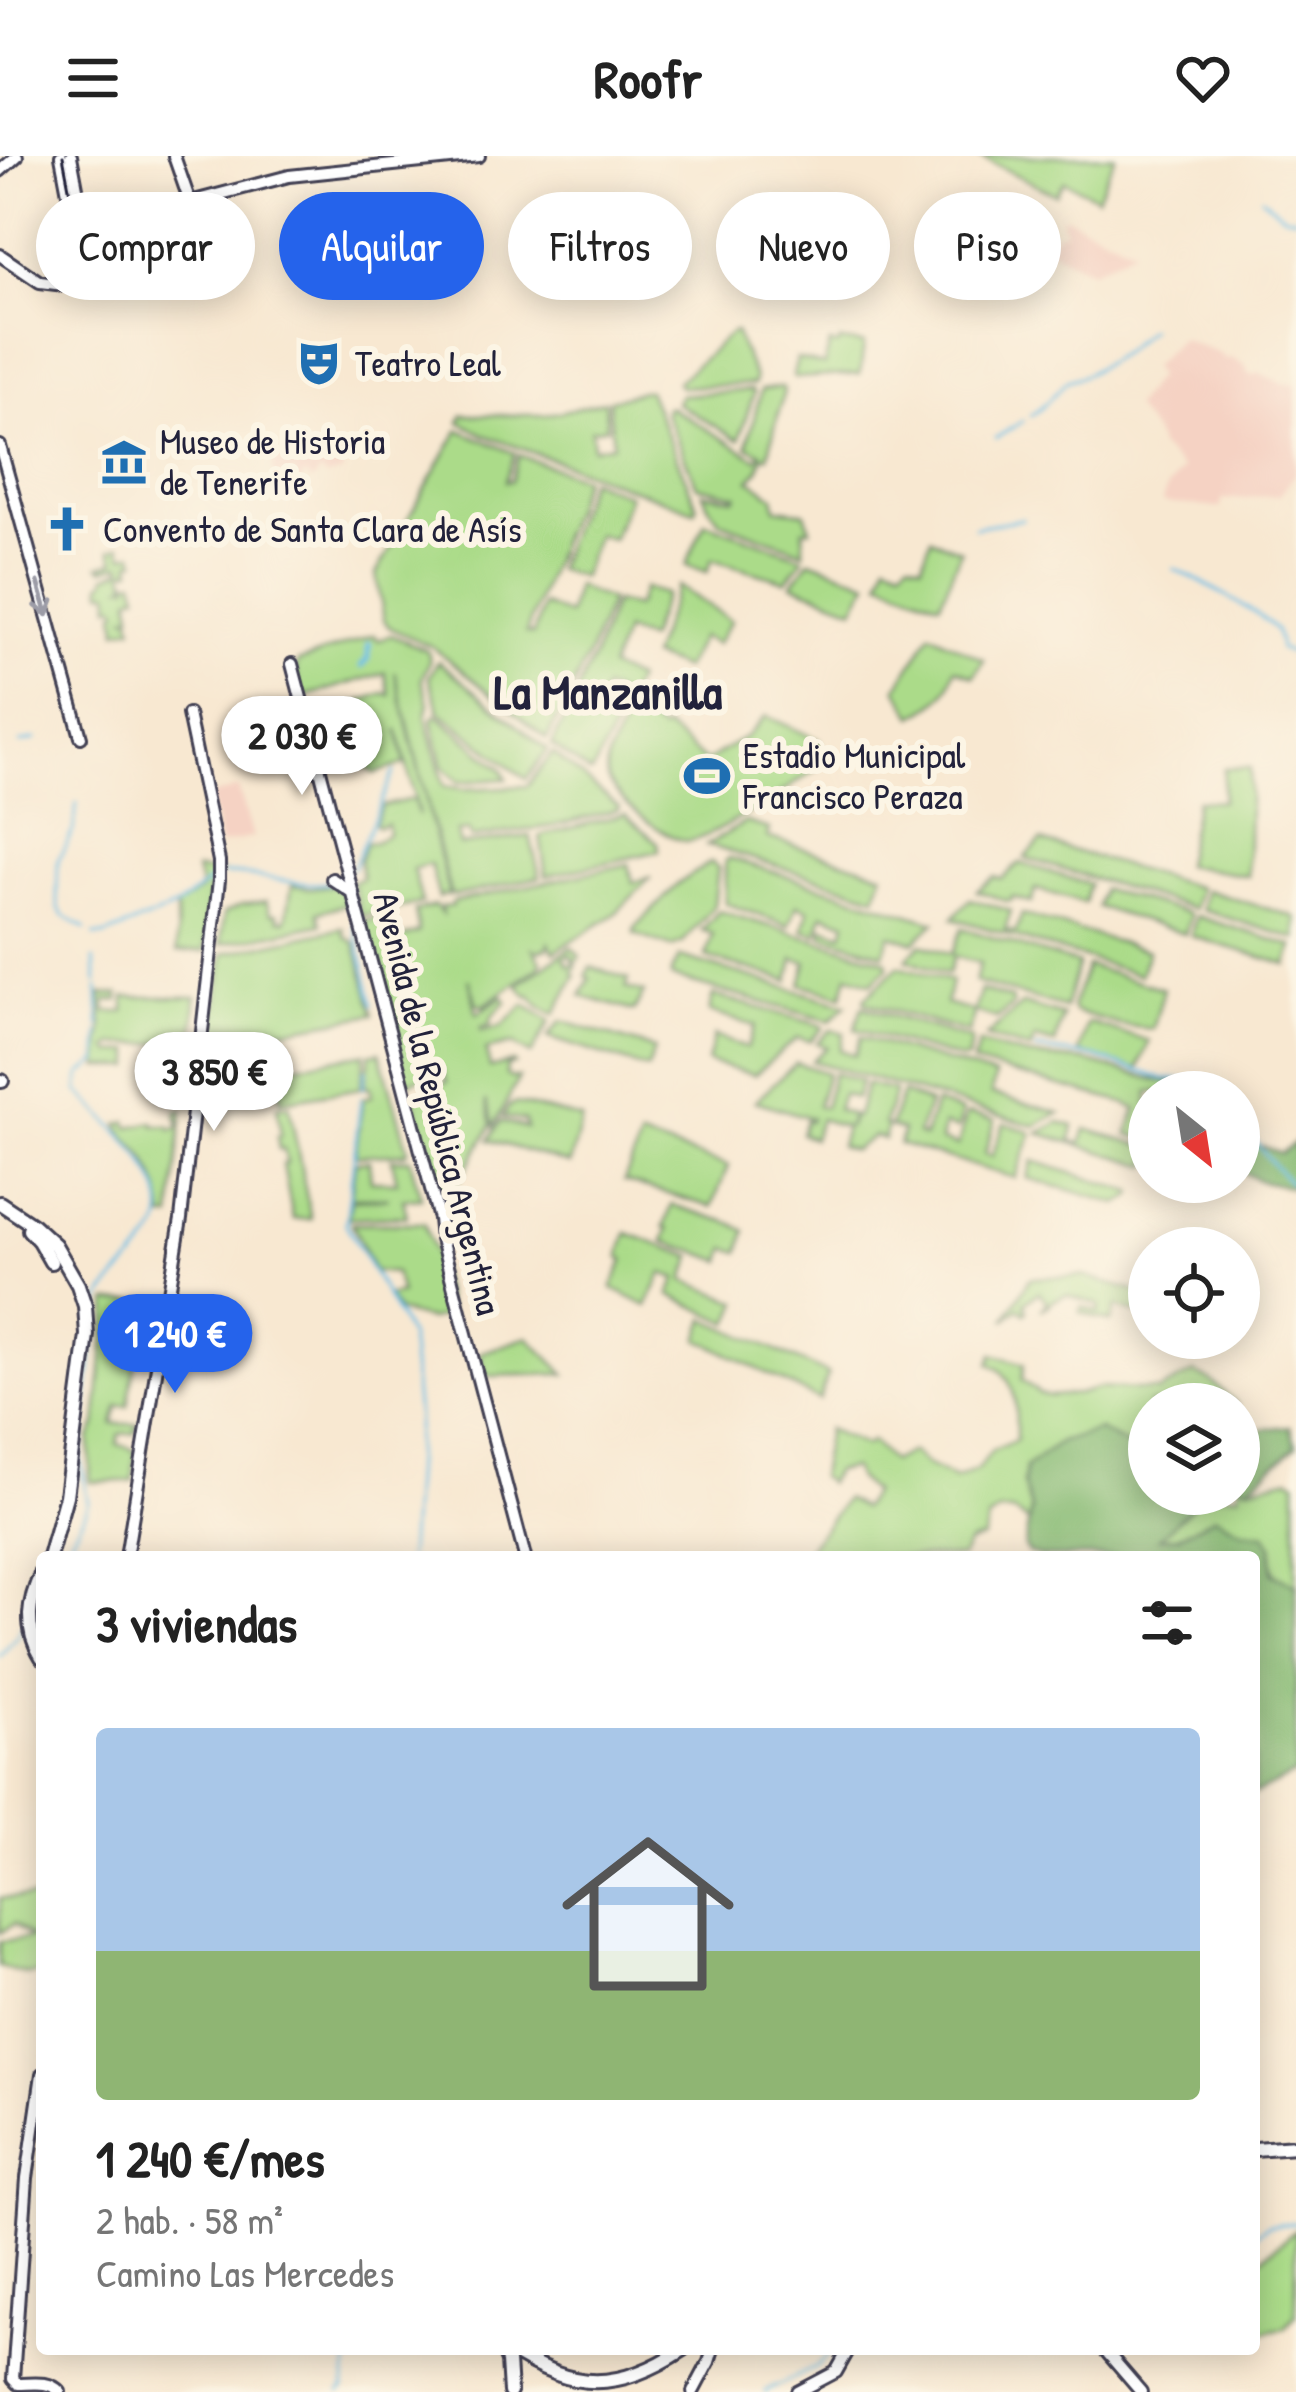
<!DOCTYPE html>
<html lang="es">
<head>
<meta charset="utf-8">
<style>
	body { margin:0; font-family:"Patrick Hand",sans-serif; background:#f6f6f6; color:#222; height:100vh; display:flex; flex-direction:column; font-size:45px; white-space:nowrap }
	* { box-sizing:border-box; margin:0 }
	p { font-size:39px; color:#767676 }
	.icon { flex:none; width:66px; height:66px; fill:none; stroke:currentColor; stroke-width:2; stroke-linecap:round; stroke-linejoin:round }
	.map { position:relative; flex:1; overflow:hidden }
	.details { position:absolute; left:36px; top:1395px; width:1224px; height:804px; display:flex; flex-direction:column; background:#fff; border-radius:12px; box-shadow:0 6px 30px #0003 }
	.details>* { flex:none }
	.hud { position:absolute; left:36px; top:36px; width:1224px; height:108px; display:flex; gap:24px }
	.needle { width:78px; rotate:150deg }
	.controls { position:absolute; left:1128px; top:915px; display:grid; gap:24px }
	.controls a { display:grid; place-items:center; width:132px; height:132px; border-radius:50%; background:#fff; box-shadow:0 6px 30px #0003; font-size:60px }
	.price { position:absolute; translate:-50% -102px; padding:0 27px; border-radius:42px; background:#fff; color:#222; font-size:39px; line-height:78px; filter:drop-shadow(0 3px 6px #0008) }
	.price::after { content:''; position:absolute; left:50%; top:72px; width:36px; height:27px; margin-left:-18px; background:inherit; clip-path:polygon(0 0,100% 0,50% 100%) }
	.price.current { background:#2563eb; color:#fff }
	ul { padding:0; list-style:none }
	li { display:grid; align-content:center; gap:24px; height:636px; padding:0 60px }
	li span { display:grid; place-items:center; height:372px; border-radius:12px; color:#555 }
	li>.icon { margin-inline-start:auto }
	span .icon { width:216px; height:216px; fill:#fffc; stroke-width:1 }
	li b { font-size:51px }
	h2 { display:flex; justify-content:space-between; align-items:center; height:144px; padding:0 60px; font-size:51px }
	.chip { padding:0 42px; border-radius:54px; background:#fff; box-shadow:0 6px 30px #0003; font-size:42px; line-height:108px }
	.chip.current { background:#2563eb; color:#fff }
	header { display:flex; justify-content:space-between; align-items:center; height:156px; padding:0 60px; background:#fff; font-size:54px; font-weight:700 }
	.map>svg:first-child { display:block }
	.built { fill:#f5d2c3 }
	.green { fill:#abdb89; stroke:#667e62; stroke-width:3 }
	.forest { fill:#88bb75; stroke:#556e58; stroke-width:3 }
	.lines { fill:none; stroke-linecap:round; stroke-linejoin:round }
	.stream { stroke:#68bee5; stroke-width:3 }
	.canal { stroke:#68bee5; stroke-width:6 }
	.secondary-casing { stroke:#424052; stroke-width:16 }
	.primary-casing { stroke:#424052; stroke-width:18 }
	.secondary { stroke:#fff; stroke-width:10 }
	.primary { stroke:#fff; stroke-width:12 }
	.tram { stroke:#22223b; stroke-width:3 }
	.oneway { stroke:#9c9ca7 }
	.labels { text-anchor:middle; stroke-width:12; stroke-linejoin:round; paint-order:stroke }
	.poi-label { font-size:36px; fill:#22223b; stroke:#fcf5e5; text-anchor:start }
	.street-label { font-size:36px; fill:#22223b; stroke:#fcf5e5 }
	.district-label { font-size:48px; font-weight:bold; fill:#22223b; stroke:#fcf5e5 }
</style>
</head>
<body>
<header><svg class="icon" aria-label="menu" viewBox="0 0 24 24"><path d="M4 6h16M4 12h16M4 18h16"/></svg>Roofr<svg class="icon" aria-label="heart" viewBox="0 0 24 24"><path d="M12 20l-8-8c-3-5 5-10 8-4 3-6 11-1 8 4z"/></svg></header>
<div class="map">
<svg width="1296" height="2236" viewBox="0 0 1296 2236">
	<rect width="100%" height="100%" fill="#fcf5e5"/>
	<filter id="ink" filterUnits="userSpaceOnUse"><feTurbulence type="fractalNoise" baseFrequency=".00833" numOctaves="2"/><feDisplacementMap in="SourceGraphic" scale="24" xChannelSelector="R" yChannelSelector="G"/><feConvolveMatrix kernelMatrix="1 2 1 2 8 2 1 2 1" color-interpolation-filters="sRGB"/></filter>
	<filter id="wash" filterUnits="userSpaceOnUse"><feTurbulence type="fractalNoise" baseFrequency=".004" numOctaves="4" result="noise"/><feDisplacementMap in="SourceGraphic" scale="48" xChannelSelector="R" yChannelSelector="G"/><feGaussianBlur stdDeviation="2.7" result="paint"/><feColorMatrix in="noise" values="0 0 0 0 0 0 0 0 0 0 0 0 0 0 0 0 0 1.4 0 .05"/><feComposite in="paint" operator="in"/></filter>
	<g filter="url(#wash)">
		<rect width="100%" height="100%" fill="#f8e8d1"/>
		<!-- built -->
		<g class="built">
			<path d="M1065,60L1134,93L1091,115L1048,92L1053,80L1065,74L1060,65Z"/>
			<path d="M1180,182L1222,199L1224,203L1232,202L1245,209L1249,217L1255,219L1259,217L1282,227L1296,229V317L1280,339L1222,344L1221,352L1164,347L1162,345L1167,332L1182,313L1159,291L1154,278L1133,251L1157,220L1151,211Z"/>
			<path d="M338,290L343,316L324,321L323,317L317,318V323L309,325L308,319L302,320V327L297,329L296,317H290L291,330L286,332L285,319H280V333L276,334L272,306L287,302L288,296Z"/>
			<path d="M238,632L253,681L220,689L210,641Z"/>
		</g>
		<!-- green -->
		<g class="green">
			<path d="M978,0H1115L1097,41L1064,25L1055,38Z"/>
			<path d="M735,176L755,223L754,228L680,231L677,226L731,177Z"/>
			<path d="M840,185L864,188L860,218L795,222L793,220L797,203L824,209L830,188L838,189Z"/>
			<path d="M782,231L784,234L768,300H763L759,314L750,324L774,340L776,352L805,356L810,373H803L804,396L720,365L708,349L703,337L735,342L737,339L697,330L665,256L666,251H670L757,303L761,297L747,290L761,234Z"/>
			<path d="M645,234H648L697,350L695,355L487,280L460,266L463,259H546L605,245L607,271L591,274L593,292L613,288L609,244Z"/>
			<path d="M752,234L754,237L739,284L676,247L680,239Z"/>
			<path d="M459,274L515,297L506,325H511L519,299L583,322L526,477L533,479L543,449L568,459L576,430L610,445L588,500L547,583L433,491L399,476L389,471L384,464L376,418Z"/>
			<path d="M589,323L629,339L612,383L597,378L581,421L556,413Z"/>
			<path d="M705,366L802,401L803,403L786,425L712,403L707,416L686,409Z"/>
			<path d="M931,382L961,394L940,447L881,424L887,405L902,411L909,404L922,408Z"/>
			<path d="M121,390L124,400L134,397L136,404L131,406L132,413L125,415L127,427L124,429H129L128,422L130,425L135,424L139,438L131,441L132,459L127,460L131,462L133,471L118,474L116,456L119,454L116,448L111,450V436L103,435L102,428L107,423L106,420L123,413L122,408L103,413L100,410L115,405L111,394Z"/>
			<path d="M810,404L869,426L854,452L792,428Z"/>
			<path d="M678,430L731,465L716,488L701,481L684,513L651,501Z"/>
			<path d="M644,432L665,438L648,484L625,475L610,512L636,524L627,542L604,533L597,550L619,561L593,616L590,617L552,589L593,502L614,446L636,451Z"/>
			<path d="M931,477L984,504L974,520L955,512C948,540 938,547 914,560L897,532Z"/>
			<path d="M374,479L378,484L391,479L427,494C434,505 424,513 422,524L429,547L426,561L444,630L465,633L527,630L553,597L619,651L618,654L554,670L471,682L469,675L457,676L460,689L530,680L540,721L455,740L450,737L395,516L449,740L444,739L439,742L430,708L413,713L422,747L361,760L352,726L362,723L359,704L366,687L375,686L388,678L387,668L378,671L374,668L382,650L413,643L419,660L398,573L405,608L375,617L357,605L354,594L359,592L346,551L383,537L390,539L385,517L300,542L296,512L298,506Z"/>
			<path d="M438,505L548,594L526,623L440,556L429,521Z"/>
			<path d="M632,552L661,575L665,572L706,606L749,578L766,560L819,584L827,606C801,624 715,682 689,685C670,687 613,642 607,622C602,601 623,571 632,552Z"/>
			<path d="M436,558L502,613L507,623L459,626L443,611L432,564Z"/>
			<path d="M1224,612H1250L1247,720L1184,709L1196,644L1222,645Z"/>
			<path d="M625,658L658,687L659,695L546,720L540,680Z"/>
			<path d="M746,666L769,673L767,681L883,717L876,740L707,689Z"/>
			<path d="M1041,685L1199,732L1194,753L1025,702Z"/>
			<path d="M729,702L935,766L914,786L890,779L884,798L822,779L823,771L843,778L846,766L823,758L817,778L803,773L809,754L797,749L789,770L725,747V706Z"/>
			<path d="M711,706L718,712L714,750L682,787L671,791L635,778V772L678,728Z"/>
			<path d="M1020,707L1089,728L1084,747L1036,733L1031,747L1012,741L1011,745H1007L977,735L994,721L1002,723Z"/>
			<path d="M629,708L633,727L651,721L614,759L554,796L549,787L547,792L538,795L534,793L541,805L539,811L483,850L477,848L469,823L477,858L503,840L506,846L491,862V868L481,871V875L502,870L525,849L550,865L531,899L512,888L486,894L490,912L513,906L515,908L507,910L506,919L511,922H519L494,970L486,944L492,969L442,1054L439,1055L414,939L447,926L442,914L404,928L378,818L383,815L379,804L374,806L364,765L392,760L398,783L419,776L415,755L435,750L442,758L441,751L452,750L453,746Z"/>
			<path d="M196,714L220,716L210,725L205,795L177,796L176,751L201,734Z"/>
			<path d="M292,729L310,732L334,729L342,736L347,748L318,756L321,768L221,788L224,757L242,749L266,745L270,757L278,758V763L286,764Z"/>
			<path d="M1102,733L1188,757L1190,760L1185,778L1097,751Z"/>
			<path d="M1205,734L1296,761V783L1202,754Z"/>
			<path d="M970,743L1011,755L1005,774L1016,776L1022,758L1148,795L1140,819L953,762Z"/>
			<path d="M719,755L882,803L887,805L888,811L872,827L848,819L842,840L801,828L807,806L794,803L789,825L706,801L713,778L702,774Z"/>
			<path d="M1196,760L1293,790L1288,809L1191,780Z"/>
			<path d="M343,772L345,780L355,787L374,858L212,886L224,797Z"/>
			<path d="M962,772L1078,808L1065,852L975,826L980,807L954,800L948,818L906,803L921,788L952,798Z"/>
			<path d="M571,791L580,800L576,807L569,798L564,802L569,810L573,808L576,810L573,816L576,820L555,858C543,855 537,848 530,839L527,840L518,829Z"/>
			<path d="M680,801L846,849L830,865L671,821V817Z"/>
			<path d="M899,810L951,825L946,848L974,856L981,834L1011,843L1013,849L997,863L975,856L968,877L866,847L864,843Z"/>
			<path d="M1087,810L1164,833L1153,873L1120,869L1074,856L1072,850Z"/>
			<path d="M591,811L629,823L626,832L644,837L634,855L581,840L590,822L586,820Z"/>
			<path d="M101,838H119V844L106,845V856H125V841H196L194,886L114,889L109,893L113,897L132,895V911H99L103,869Z"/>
			<path d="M713,839L820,869L823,872L810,885L797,882L754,919L707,906L714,880L747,892L755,870L709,856Z"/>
			<path d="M1023,848L1063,860L1055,888L1035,883L1030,894L986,881Z"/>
			<path d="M862,851L971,884L968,903L962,904L855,873Z"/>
			<path d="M561,865L654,893L648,913L550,882L548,881Z"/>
			<path d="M1088,867L1149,885L1138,914L1079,897Z"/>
			<path d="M831,874L844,877L840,894L855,899L861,881L995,920L991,938L1060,957L1035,970L812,905L827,891L817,887Z"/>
			<path d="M979,888L1027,900L1085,905L1156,924L1202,931L1208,936H1149V984L1128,978L1136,953L1124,947L973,907Z"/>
			<path d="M380,896L408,994L406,997L355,1000L363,942L372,940L370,931H365L370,898Z"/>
			<path d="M365,897L361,932L281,945L276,913Z"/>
			<path d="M796,907L827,917L817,950L824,951L833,917L861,925L856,942L842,938L837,954L851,959L848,972L853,960H857L866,928L895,935L884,968L887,970L884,983L874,980L853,994L840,990L845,971L820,963L813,982L801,978L805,964L810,965L811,962L755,945Z"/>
			<path d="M902,937L929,947L918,978L924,981L935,947L962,956L958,973L944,969L941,985L958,990L966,960L969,958L995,964L985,998L992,1000L1004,967L1029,975L1032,978L1015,1022L899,988L903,975L890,971Z"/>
			<path d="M516,947L582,963L570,1008L489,984L501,965L526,972L525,965L503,961L510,949Z"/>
			<path d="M289,949L311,1063H293L283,1008L287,1007L284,993H279L277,980L281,979L277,951Z"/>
			<path d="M183,954L172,1062H164C164,1041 153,1012 142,998C133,986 122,981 119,968L127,965L129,971L154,966L155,970H170L171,974L180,971L176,956Z"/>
			<path d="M1060,966L1074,970L1071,984L1081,988L1086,973L1149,991V1010L1039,977Z"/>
			<path d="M641,982L728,1010L712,1051L624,1025Z"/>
			<path d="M392,1003H410L421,1042L403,1043L407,1060L348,1062L351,1044L389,1042L351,1041L355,1006L369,1005L371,1025L397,1026Z"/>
			<path d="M1033,1005L1134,1036L1132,1041L1118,1048L1027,1022Z"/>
			<path d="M672,1049L731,1067L746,1075L740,1096L727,1092L723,1105L664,1085L668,1073L664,1071Z"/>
			<path d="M352,1067H424L434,1095L449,1159L430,1164L398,1156L387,1140L401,1137L395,1117L374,1115Z"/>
			<path d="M627,1077L693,1101L684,1124L739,1146L730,1167L670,1139L677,1122L663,1117L647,1150L612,1132L625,1103L620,1101Z"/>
			<path d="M1083,1120L1149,1139L1147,1160L1116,1151L1111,1166L1080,1156L1082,1151L1099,1156L1100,1149L1066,1139L1051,1145L1050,1149L1041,1154L1047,1146L1039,1136L1025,1146L1027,1154L1025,1157L1019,1152L1005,1164L1030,1122Z"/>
			<path d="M145,1145L128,1250H118L113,1268H138L135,1277L120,1278L117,1288L135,1294L133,1325L90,1326V1282L96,1269L109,1146Z"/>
			<path d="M706,1163L828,1218L819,1244L699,1183Z"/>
			<path d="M528,1181L565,1218L486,1220L480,1197Z"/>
			<path d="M993,1198L1024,1208L1022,1224L1040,1238L1049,1240L1078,1238L1099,1232L1158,1235L1194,1217L1210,1224L1237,1248H1149V1289L1138,1295L1099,1274L1023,1327L1031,1353L1029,1366L1012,1356H999L988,1364L983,1382L969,1387L961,1401H802L845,1343L862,1352L872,1336L857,1323L852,1312L834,1315L828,1327L819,1321L827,1273L866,1290L871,1285L891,1306L911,1296L926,1309L955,1323L977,1314L992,1295L1016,1284C1016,1255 1019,1221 990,1208Z"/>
			<path d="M1290,1321L1296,1325V1429C1270,1419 1273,1416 1272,1390L1178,1380L1157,1383L1205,1338H1239V1327L1248,1331Z"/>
			<path d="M0,1742H42V1817L27,1818L0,1810V1785L31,1782L14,1768L0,1777Z"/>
			<path d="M1296,2074V2158L1285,2172L1254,2177V2108Z"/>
		</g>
		<!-- forest -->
		<g class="forest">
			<path d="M1239,982L1281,997L1296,986V1032L1260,1025L1239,1014Z"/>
			<path d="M1290,1270L1296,1290L1248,1331L1239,1327V1297L1252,1295L1262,1273Z"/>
			<path d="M1099,1274L1149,1301V1338H1205L1159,1382L1178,1380L1215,1360L1243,1375L1265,1378L1272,1390L1273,1417L1296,1429V1617L1254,1638V1401H1041L1028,1397L1024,1391L1031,1353L1023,1328L1026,1311L1060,1286Z"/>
		</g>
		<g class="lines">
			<!-- stream -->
			<g class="stream">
				<path d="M1261,41L1284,59L1296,61"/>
				<path d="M1030,260L1041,252L1067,225L1085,219L1121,197L1149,173"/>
				<path d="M996,282L1023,265"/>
				<path d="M974,371L1022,363"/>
				<path d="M1174,413C1191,420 1268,461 1275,474C1278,480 1279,486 1280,493L1296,499"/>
				<path d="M20,587L36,583"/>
				<path d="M77,647L73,675L58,704L57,740L59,752L64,760L86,773"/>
				<path d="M352,713L394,616"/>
				<path d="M224,718C259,717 293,731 328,727"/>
				<path d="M354,768L373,848"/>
				<path d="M94,779L104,780L176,751L214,722"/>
				<path d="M94,804L97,826"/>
				<path d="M98,831L100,870"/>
				<path d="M1035,893L1095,901L1164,923L1209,927L1216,936"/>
				<path d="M363,932L366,913"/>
				<path d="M361,942L346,1068L409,1180L417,1260L408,1401"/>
				<path d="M1239,962L1273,1009L1296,1032"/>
				<path d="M61,1401L83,1360L88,1346L80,1303L98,1152C106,1128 130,1112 144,1092C152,1082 161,1071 162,1059C166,1015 106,963 78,935L81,919L98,905L100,876"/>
				<path d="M0,1500L18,1478L21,1470"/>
				<path d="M1254,2079L1269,2069L1296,2067"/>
				<path d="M340,2236L344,2232L350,2193"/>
				<path d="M765,2236L814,2212L834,2193"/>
			</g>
			<!-- canal -->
			<path class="canal" d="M362,510L368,503L369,488"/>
		</g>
	</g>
	<g filter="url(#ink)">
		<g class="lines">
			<!-- secondary casing -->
			<g class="secondary-casing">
				<g id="secondary">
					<path d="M61,0L84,122L81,131"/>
					<path d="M174,0L190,46L196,114"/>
					<path d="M0,15L17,0"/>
					<path d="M190,46L289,20L479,0"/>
					<path d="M0,99L40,126L96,133L71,0"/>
					<path d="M0,290L81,581"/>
					<path d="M292,508L439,1063L441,1083L525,1401"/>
					<path d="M332,723L353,737"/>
					<path d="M126,1401L181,1063L219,724V705L188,558"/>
					<path d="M42,1918L27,2022L13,2223L18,2228C33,2228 49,2224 60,2236"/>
					<path d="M1104,2193L1141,2236"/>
					<path d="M693,2236L709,2206L713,2193"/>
					<path d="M798,2236L836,2216L849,2193"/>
				</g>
			</g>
			<!-- primary casing -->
			<g class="primary-casing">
				<g id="primary">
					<path d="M0,925H2"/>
					<path d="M0,1047L33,1069L55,1089L78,1129L85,1150L87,1179L66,1340L49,1401"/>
					<path d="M29,1074L39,1085L51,1106"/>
					<path d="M42,1416C28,1446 24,1472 42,1501"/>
					<path d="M1254,1993L1296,1990"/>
					<path d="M503,2193L508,2205L510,2236"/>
					<path d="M509,2193C572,2236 619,2236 684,2193"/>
				</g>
			</g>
			<!-- secondary -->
			<use href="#secondary" class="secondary"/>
			<!-- primary -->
			<use href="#primary" class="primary"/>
			<!-- tram -->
			<path class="tram" d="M63,0L74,58"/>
		</g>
		<!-- one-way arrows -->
		<defs><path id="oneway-shaft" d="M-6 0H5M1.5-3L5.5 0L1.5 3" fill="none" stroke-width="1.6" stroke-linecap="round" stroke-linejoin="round" transform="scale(3)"/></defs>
		<use class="oneway" href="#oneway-shaft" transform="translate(43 443) rotate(74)"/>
	</g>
	<!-- icons -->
	<defs>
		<g id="theatre-bare" transform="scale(3.6)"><path d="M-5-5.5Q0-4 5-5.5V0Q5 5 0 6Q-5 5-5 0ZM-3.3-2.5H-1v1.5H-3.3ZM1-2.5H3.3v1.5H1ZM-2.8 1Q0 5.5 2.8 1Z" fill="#1f6fb2" stroke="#fcf5e5" stroke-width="2.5" paint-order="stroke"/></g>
		<g id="museum-bare" transform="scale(3.6)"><path d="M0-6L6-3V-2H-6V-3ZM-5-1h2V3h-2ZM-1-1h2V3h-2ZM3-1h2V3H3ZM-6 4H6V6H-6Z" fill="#1f6fb2" stroke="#fcf5e5" stroke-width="2.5" paint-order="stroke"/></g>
		<g id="church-bare" transform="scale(3.6)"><path d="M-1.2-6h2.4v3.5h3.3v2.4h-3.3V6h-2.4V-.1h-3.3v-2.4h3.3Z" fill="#1f6fb2" stroke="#fcf5e5" stroke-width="2.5" paint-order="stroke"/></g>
		<g id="stadium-bare" transform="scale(3.6)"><path d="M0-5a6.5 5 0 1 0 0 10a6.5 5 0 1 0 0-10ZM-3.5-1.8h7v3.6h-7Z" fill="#1f6fb2" stroke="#fcf5e5" stroke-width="2.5" paint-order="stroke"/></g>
	</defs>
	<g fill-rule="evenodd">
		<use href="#theatre-bare" x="319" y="207"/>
		<use href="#museum-bare" x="124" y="306"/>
		<use href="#church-bare" x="67" y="373"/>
		<use href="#stadium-bare" x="707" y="620"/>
	</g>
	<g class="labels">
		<!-- poi labels -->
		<g class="poi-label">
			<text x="355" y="220">Teatro Leal</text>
			<text x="160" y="298">Museo de Historia<tspan x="160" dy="41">de Tenerife</tspan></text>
			<text x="103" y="386">Convento de Santa Clara de Asís</text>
			<text x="743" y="612">Estadio Municipal<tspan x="743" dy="41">Francisco Peraza</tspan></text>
		</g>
		<!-- street labels -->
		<g class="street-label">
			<text transform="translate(438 947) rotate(76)" y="13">Avenida de la República Argentina</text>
		</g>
		<!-- district labels -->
		<g class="district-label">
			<text x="608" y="553">La Manzanilla</text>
		</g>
	</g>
</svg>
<div class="controls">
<a><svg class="needle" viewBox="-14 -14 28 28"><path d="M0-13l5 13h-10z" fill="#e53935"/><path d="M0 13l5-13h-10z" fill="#767676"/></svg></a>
<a><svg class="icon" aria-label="locate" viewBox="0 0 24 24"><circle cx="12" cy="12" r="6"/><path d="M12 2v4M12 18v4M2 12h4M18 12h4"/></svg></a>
<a><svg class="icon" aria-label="layers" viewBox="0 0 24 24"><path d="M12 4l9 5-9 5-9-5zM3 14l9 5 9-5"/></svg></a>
</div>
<b class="price" style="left:302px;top:642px">2 030 €</b>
<b class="price" style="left:214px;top:978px">3 850 €</b>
<b class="price current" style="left:175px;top:1240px">1 240 €</b>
<div class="hud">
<a class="chip">Comprar</a>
<a class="chip current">Alquilar</a>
<a class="chip">Filtros</a>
<a class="chip">Nuevo</a>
<a class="chip">Piso</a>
</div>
<section class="details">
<h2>3 viviendas<svg class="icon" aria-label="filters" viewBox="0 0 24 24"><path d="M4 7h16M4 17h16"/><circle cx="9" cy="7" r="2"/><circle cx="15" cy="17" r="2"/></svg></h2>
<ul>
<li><span style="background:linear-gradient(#a9c7e8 60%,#8fb573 0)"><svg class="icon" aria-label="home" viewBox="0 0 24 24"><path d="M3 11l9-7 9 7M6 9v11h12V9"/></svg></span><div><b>1 240 €/mes</b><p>2 hab. · 58 m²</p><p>Camino Las Mercedes</p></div></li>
</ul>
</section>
</div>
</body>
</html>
